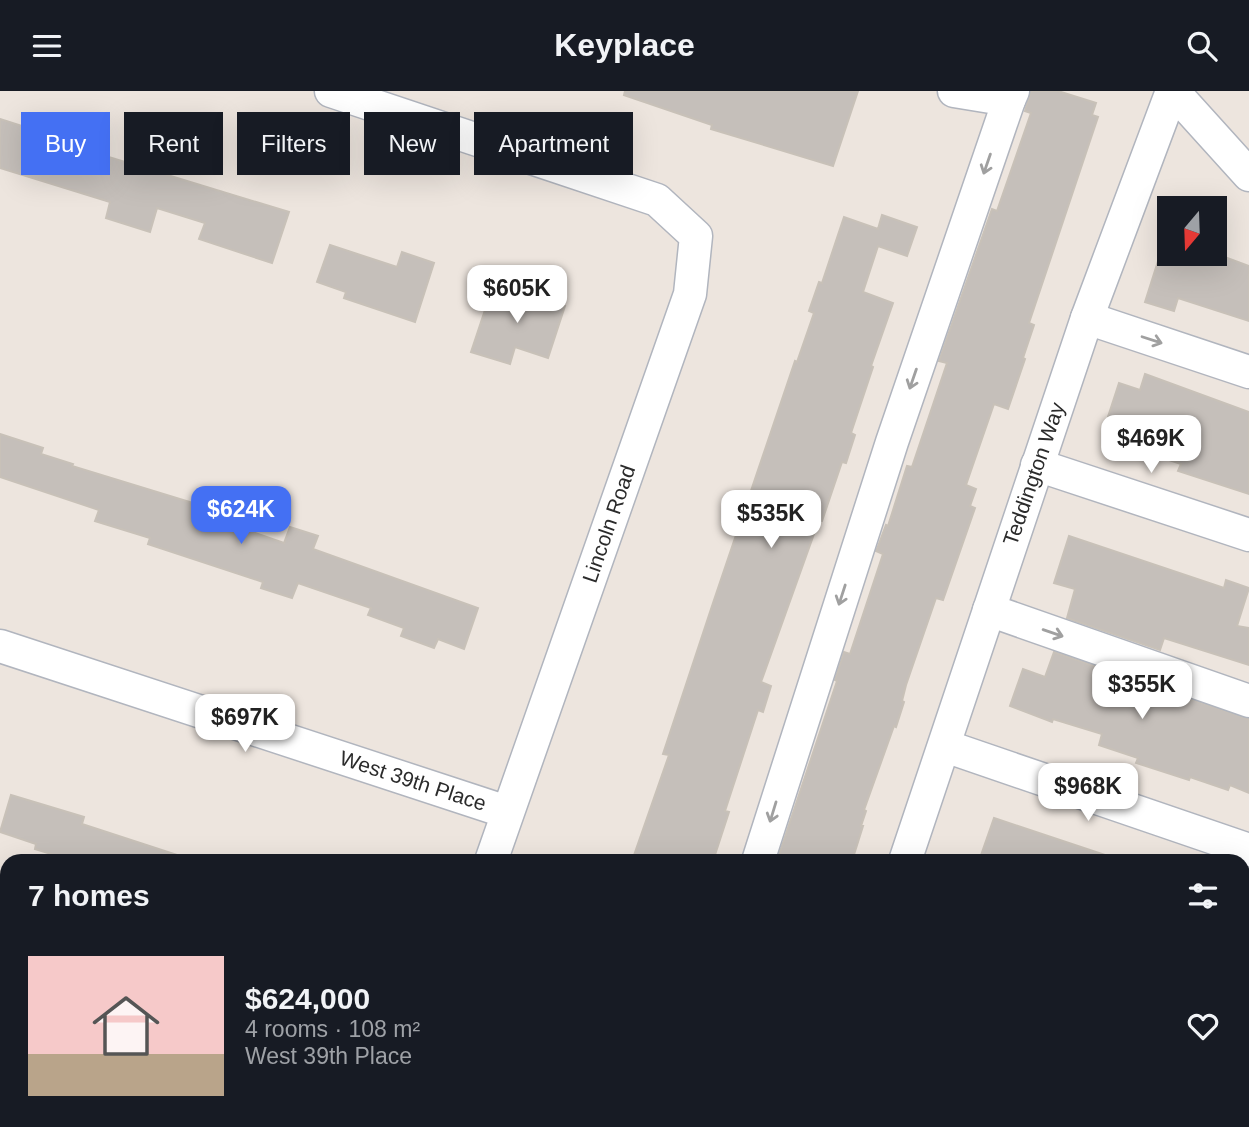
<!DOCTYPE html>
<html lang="en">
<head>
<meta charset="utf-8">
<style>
	body { margin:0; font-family:Arial,sans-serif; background:#20242c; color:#f1f3f6; height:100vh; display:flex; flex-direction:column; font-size:26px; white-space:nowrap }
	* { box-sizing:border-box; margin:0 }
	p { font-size:23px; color:#9ea1a6 }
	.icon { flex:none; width:38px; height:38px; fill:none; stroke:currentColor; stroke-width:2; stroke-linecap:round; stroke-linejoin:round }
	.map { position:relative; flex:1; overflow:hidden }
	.drawer { position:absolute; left:0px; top:763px; width:1250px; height:273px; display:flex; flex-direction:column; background:#171b24; border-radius:21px 21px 0 0; box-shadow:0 7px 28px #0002 }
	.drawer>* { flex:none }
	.guide { position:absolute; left:21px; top:21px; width:700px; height:63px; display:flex; gap:14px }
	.needle { width:46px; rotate:199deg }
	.fabs { position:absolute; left:1157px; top:105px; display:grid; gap:14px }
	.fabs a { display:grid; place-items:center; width:70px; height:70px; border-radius:0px; background:#171b24; box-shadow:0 7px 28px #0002; font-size:35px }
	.price { position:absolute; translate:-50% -60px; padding:0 16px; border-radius:14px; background:#fff; color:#222; font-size:23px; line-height:46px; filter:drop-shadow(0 2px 4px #0008) }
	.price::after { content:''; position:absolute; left:50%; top:42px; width:21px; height:16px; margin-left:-10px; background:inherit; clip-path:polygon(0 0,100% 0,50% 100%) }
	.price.current { background:#4470f3; color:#fff }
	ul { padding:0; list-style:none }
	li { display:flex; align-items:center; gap:21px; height:175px; padding:0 28px }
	li span { display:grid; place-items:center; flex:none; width:196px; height:140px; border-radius:0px; color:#555 }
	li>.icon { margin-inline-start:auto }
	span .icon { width:84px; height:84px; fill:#fffc; stroke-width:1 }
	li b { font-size:30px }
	h2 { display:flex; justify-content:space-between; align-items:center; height:84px; padding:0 28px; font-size:30px }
	.tag { padding:0 24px; border-radius:0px; background:#171b24; box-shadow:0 7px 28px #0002; font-size:24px; line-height:63px }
	.tag.current { background:#4470f3; color:#fff }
	header { display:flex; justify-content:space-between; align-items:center; height:91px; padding:0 28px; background:#171b24; font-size:32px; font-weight:700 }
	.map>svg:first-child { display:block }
	.building { fill:#c5bfba; stroke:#c8c1b8; stroke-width:2 }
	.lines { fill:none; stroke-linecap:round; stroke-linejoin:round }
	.minor-casing { stroke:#b1b5be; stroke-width:35 }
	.minor { stroke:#fff; stroke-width:32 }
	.oneway { stroke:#a0a0a0 }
	.labels { text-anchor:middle; stroke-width:7; stroke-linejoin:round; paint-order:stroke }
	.street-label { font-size:21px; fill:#2b2b2b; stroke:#fff }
</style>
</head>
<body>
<header><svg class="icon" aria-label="menu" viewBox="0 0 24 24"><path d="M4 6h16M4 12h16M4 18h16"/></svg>Keyplace<svg class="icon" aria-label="search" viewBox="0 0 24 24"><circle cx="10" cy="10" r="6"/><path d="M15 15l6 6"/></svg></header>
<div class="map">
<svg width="1249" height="1036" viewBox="0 0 1249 1036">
	<rect width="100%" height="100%" fill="#ede5de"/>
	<!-- building -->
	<g class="building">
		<path d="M625,0H858L833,75L711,38L712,34L624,4Z"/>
		<path d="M1031,0H1058L1096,12L1092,24L1098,26L1029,232L1034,234L1023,267L1025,268L1008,318L994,313L966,394L976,398L970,415L975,417L943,509L936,507L906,594L902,610L904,611L896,636L894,635L864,719L866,720L861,735H863L852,770H777L837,590L835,589L844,561L850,563L883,463L876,460L877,458L886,434L888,435L907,375L912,376L947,272L939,270L992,118L997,120L1031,22L1025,20Z"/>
		<path d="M0,28L28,37L27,41L289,121L272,172L199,148L205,132L157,117L150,141L106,127L110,111L0,77Z"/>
		<path d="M882,124L917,136L907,165L878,155L863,201L893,212L871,275L873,276L851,342L855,344L846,372L842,371L822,430L819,429L761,591L771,595L763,621L758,619L725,720L729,721L713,770H632L669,664L663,663L713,512L795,270L797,271L814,222L809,220L819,191L822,192L844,126L878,138Z"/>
		<path d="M1166,145L1169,147V163L1214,162L1249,175V230L1178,207L1174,220L1145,211Z"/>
		<path d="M330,154L397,176L402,161L434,172L415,231L344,207L346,201L317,191Z"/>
		<path d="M494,192L565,215L548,267L515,256L510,273L471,261Z"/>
		<path d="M1145,283L1249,321V403L1178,380L1181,373L1110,349L1113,341L1104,338L1119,292L1140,299Z"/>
		<path d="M0,343L43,357L41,363L73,373L72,375L209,417L206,425L284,452L290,436L318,445L313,458L478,517L464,558L438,548L434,557L401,545L404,537L368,524L371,517L298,492L292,507L261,497L263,491L148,453L150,447L95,430L99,419L0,386Z"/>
		<path d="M1069,445L1224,497L1226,489L1249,497L1237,535L1249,537V574L1164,547L1160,559L1067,527L1075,498L1054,492Z"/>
		<path d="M1054,561L1249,628V702L1230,694L1228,699L1190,686L1189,689L1136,672L1138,667L1099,654L1102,643L1053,628L1052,631L1010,615L1023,578L1045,586Z"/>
		<path d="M11,704L84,726L82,733L180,765L179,770H74L35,758L36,753L0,741Z"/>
		<path d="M994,727L1111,766V770H979Z"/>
	</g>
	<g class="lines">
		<!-- minor casing -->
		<g class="minor-casing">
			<g id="minor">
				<path d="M331,0L657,109L696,145L690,203L491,770"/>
				<path d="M954,0L1009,9L1013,0"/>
				<path d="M1173,0L1249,84"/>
				<path d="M1087,227L1249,281"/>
				<path d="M1037,374L1249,444"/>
				<path d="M989,519L1249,610"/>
				<path d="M0,555L507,721"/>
				<path d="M945,655L1249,759"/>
				<path d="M758,770L892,351L1009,9"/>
				<path d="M905,770L1087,227L1172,0"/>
				<path d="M1242,901L1249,903"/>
				<path d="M1132,1029L1153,1036"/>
				<path d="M403,1036L406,1029"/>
			</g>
		</g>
		<!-- minor -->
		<use href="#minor" class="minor"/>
	</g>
	<!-- one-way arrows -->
	<defs><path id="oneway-shaft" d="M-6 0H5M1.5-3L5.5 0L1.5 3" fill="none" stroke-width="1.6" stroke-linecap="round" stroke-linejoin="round" transform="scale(1.75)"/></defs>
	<g class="oneway">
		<use href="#oneway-shaft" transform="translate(987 73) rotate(109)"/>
		<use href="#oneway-shaft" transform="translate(1152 249) rotate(18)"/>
		<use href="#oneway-shaft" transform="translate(913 288) rotate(109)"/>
		<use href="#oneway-shaft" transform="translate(842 504) rotate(108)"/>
		<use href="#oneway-shaft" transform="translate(1053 542) rotate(19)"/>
		<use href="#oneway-shaft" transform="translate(773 721) rotate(107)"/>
	</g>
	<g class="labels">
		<!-- street labels -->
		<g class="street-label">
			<text transform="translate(1034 383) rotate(-71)" y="7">Teddington Way</text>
			<text transform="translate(609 433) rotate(-71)" y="7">Lincoln Road</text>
			<text transform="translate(413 690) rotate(18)" y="7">West 39th Place</text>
		</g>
	</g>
</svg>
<div class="fabs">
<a><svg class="needle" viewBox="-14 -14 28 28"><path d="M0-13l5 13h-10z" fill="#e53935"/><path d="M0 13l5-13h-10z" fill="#9ea1a6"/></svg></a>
</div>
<b class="price" style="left:517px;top:234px">$605K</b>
<b class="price" style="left:1151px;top:384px">$469K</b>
<b class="price current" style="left:241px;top:455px">$624K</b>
<b class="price" style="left:771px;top:459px">$535K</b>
<b class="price" style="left:1142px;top:630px">$355K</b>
<b class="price" style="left:245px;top:663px">$697K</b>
<b class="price" style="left:1088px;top:732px">$968K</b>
<div class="guide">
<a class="tag current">Buy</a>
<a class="tag">Rent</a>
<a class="tag">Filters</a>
<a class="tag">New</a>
<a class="tag">Apartment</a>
</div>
<section class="drawer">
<h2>7 homes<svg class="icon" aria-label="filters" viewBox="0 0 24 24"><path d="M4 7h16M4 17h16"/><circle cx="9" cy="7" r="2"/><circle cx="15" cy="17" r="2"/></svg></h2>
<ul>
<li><span style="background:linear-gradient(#f6c9c9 70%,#b9a48a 0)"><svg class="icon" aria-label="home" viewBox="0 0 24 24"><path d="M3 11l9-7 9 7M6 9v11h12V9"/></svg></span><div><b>$624,000</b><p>4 rooms · 108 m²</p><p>West 39th Place</p></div><svg class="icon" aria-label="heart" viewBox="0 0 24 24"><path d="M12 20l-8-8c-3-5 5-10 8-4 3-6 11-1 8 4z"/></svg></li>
</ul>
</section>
</div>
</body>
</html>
